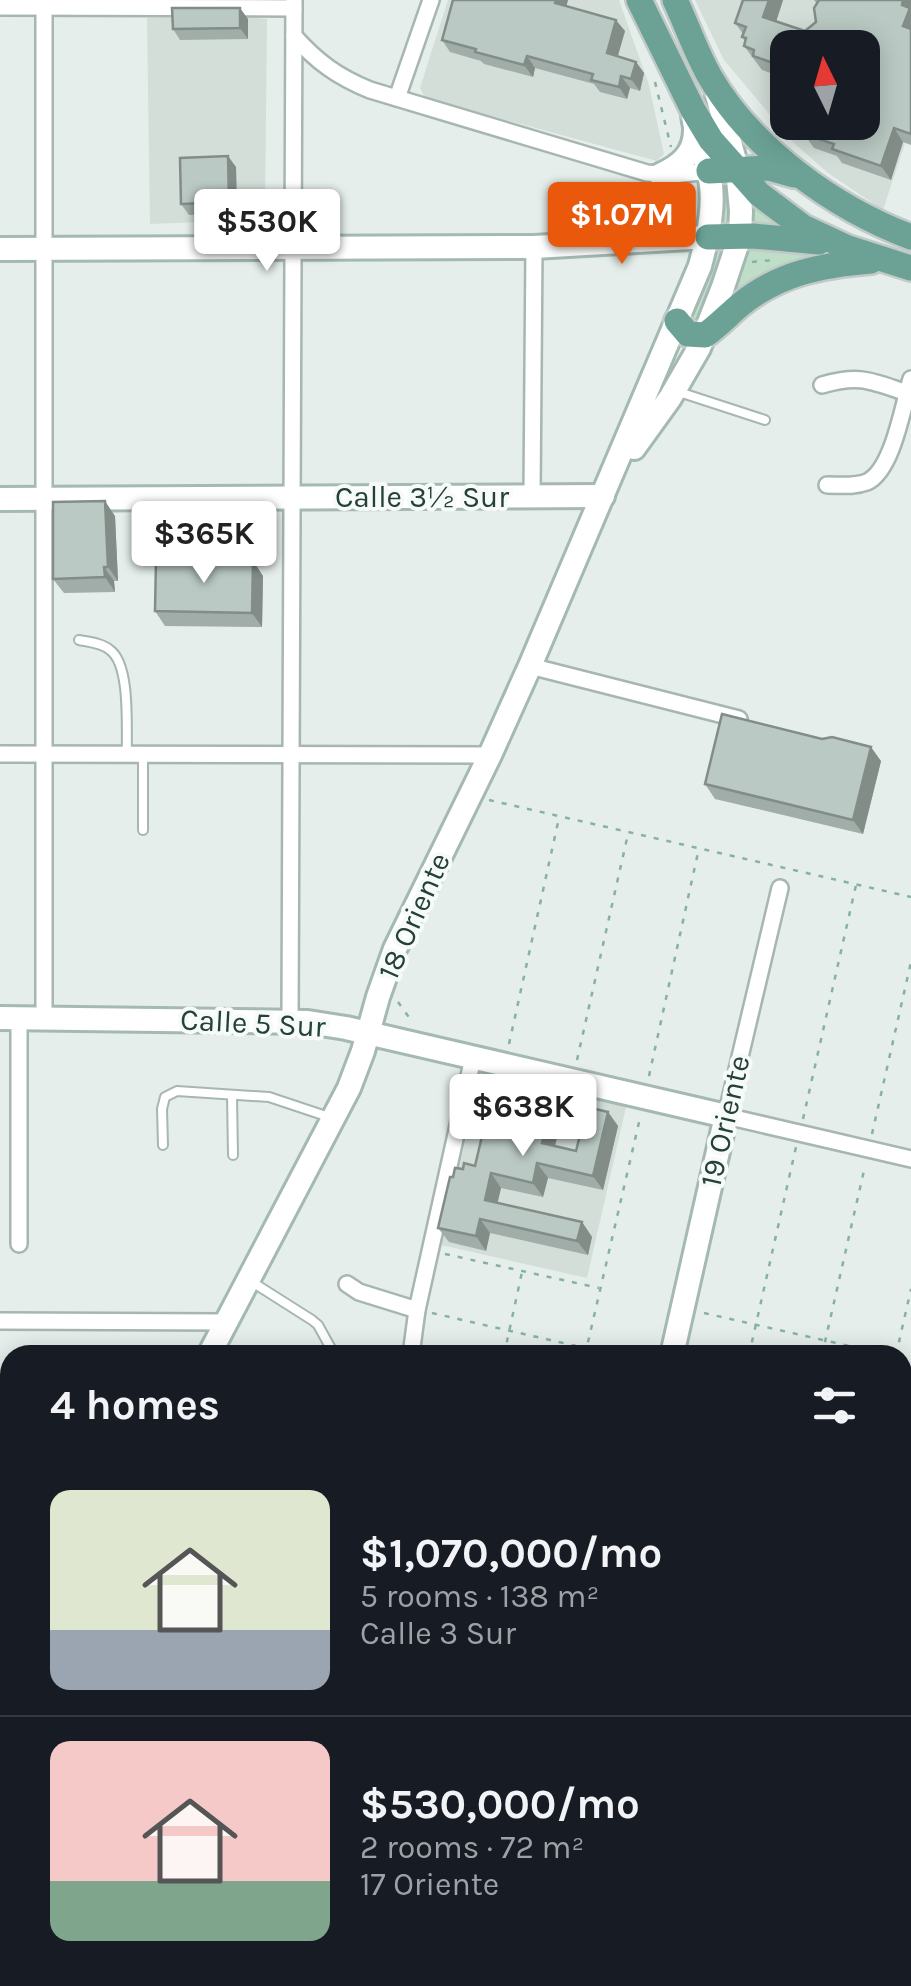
<!DOCTYPE html>
<html lang="en">
<head>
<meta charset="utf-8">
<style>
	body { margin:0; font-family:Karla,sans-serif; background:#20242c; color:#f1f3f6; height:100vh; display:flex; flex-direction:column; font-size:38px; white-space:nowrap }
	* { box-sizing:border-box; margin:0 }
	p { font-size:32px; color:#9ea1a6 }
	.icon { flex:none; width:55px; height:55px; fill:none; stroke:currentColor; stroke-width:2; stroke-linecap:round; stroke-linejoin:round }
	.map { position:relative; flex:1; overflow:hidden }
	.drawer { position:absolute; left:0px; top:1345px; width:912px; height:642px; display:flex; flex-direction:column; background:#171b24; border-radius:30px 30px 0 0; box-shadow:0 5px 25px #0003 }
	.drawer>* { flex:none }
	.needle { width:65px; rotate:355deg }
	.controls { position:absolute; left:770px; top:30px; display:grid; gap:20px }
	.controls a { display:grid; place-items:center; width:110px; height:110px; border-radius:20px; background:#171b24; box-shadow:0 5px 25px #0003; font-size:50px }
	.price { position:absolute; translate:-50% -85px; padding:0 22px; border-radius:10px; background:#fff; color:#222; font-size:32px; line-height:65px; filter:drop-shadow(0 2px 5px #0008) }
	.price::after { content:''; position:absolute; left:50%; top:60px; width:30px; height:22px; margin-left:-15px; background:inherit; clip-path:polygon(0 0,100% 0,50% 100%) }
	.price.active { background:#ea580c; color:#fff }
	ul { padding:0; list-style:none }
	li { display:flex; align-items:center; gap:30px; height:250px; padding:0 50px }
	li+li { border-top:2px solid #363941 }
	li span { display:grid; place-items:center; flex:none; width:280px; height:200px; border-radius:20px; color:#555 }
	li>.icon { margin-inline-start:auto }
	span .icon { width:120px; height:120px; fill:#fffc; stroke-width:1 }
	li b { font-size:42px }
	h2 { display:flex; justify-content:space-between; align-items:center; height:120px; padding:0 50px; font-size:42px }
	.map>svg:first-child { display:block }
	.built { fill:#d3ded9; fill-rule:evenodd }
	.green { fill:#bfdec8 }
	.lines { fill:none; stroke-linecap:round; stroke-linejoin:round }
	.lane-casing { stroke:#a7b6b1; stroke-width:12 }
	.street-casing { stroke:#a7b6b1; stroke-width:20 }
	.secondary-casing { stroke:#a4b9b2; stroke-width:28 }
	.primary-casing { stroke:#c2cac8; stroke-width:30 }
	.path { stroke:#86b1a4; stroke-width:2.5; stroke-dasharray:5 8; stroke-linecap:butt }
	.lane { stroke:#fff; stroke-width:8 }
	.street { stroke:#fff; stroke-width:15 }
	.secondary { stroke:#fff; stroke-width:22 }
	.primary { stroke:#6ba295; stroke-width:25 }
	.wall { fill:#a0ada8; fill-rule:evenodd }
	.shaded-wall { fill:#828d88 }
	.building { fill:#bac9c3; stroke:#828d88; stroke-width:2.5; fill-rule:evenodd }
	.labels { text-anchor:middle; stroke-width:8; stroke-linejoin:round; paint-order:stroke }
	.street-label { font-size:30px; fill:#244039; stroke:#f6faf8 }
</style>
</head>
<body>
<div class="map">
<svg width="911" height="1986" viewBox="0 0 911 1986">
	<rect width="100%" height="100%" fill="#e5eeea"/>
	<!-- built -->
	<g class="built">
		<path d="M448,0H619L649,85L664,154L657,161L425,98L420,88Z"/>
		<path d="M695,0H911V125L883,210L828,173L793,142L724,60ZM788,48H862V122H788Z"/>
		<path d="M248,17L267,19L265,212L251,220L150,224L147,18Z"/>
		<path d="M481,1074L626,1107L587,1278L441,1245Z"/>
	</g>
	<!-- green -->
	<path class="green" d="M736,190L786,231L806,251L837,259L713,325L687,326L716,250L720,229V191Z"/>
	<g class="lines">
		<!-- lane casing -->
		<g class="lane-casing">
			<g id="lane">
				<path d="M679,392L765,420"/>
				<path d="M79,640C89,642 102,643 110,650C131,665 126,729 127,754"/>
				<path d="M143,830V754"/>
				<path d="M232,1096L233,1155"/>
				<path d="M163,1145L162,1109L165,1097L177,1091L269,1097L332,1118"/>
				<path d="M252,1282L312,1320L318,1325L334,1354"/>
			</g>
		</g>
		<!-- street casing -->
		<g class="street-casing">
			<g id="street">
				<path d="M0,7L294,8"/>
				<path d="M294,36C317,62 338,77 370,90L647,173L673,175L709,171"/>
				<path d="M397,98L431,0"/>
				<path d="M822,385C860,374 871,381 907,393"/>
				<path d="M827,485C840,485 854,487 867,482C893,470 903,405 911,379"/>
				<path d="M532,496L534,247"/>
				<path d="M530,666L739,719"/>
				<path d="M0,754L490,755"/>
				<path d="M780,888L726,1116L911,1159"/>
				<path d="M44,1018V0"/>
				<path d="M290,1021L294,0"/>
				<path d="M19,1244V1018"/>
				<path d="M347,1284L359,1292L417,1310"/>
				<path d="M0,1321L226,1322"/>
				<path d="M411,1355L417,1310L473,1058"/>
				<path d="M0,1525H10"/>
				<path d="M0,1890L10,1895"/>
				<path d="M168,1978L184,1986"/>
				<path d="M408,1978L420,1986"/>
				<path d="M15,1986L20,1978"/>
				<path d="M89,1986L93,1978"/>
				<path d="M347,1986L352,1978"/>
				<path d="M506,1986L511,1978"/>
			</g>
		</g>
		<!-- secondary casing -->
		<g class="secondary-casing">
			<g id="secondary">
				<path d="M660,175C680,166 695,154 695,130"/>
				<path d="M0,249L534,247L708,237"/>
				<path d="M634,448L670,398L699,348L723,287L740,236L741,211L737,168L717,95"/>
				<path d="M0,499L603,496"/>
				<path d="M0,1018L308,1022L346,1028L726,1116L672,1355"/>
				<path d="M209,1355L349,1088L363,1051L378,997L395,949L490,755L530,666L700,266C708,235 717,202 708,170C703,151 695,135 693,115"/>
				<path d="M0,1753L10,1734"/>
			</g>
		</g>
		<!-- primary casing -->
		<g class="primary-casing">
			<g id="primary">
				<path d="M639,0L693,110L711,140L759,194L803,227L848,248L911,268"/>
				<path d="M675,0C687,25 696,53 710,77C752,149 834,208 911,237"/>
				<path d="M709,171L769,168L794,175"/>
				<path d="M708,237L753,236L819,242"/>
				<path d="M677,321L688,334L705,335C718,326 728,315 740,305C779,273 822,265 871,261"/>
				<path d="M0,1761L10,1763"/>
				<path d="M0,1790L10,1792"/>
				<path d="M902,1953L911,1945"/>
				<path d="M758,1978L785,1986"/>
				<path d="M824,1978L858,1986"/>
				<path d="M909,1986L911,1978"/>
			</g>
		</g>
		<!-- path -->
		<g class="path">
			<path d="M655,82L671,147"/>
			<path d="M752,262L774,260"/>
			<path d="M489,800L911,897"/>
			<path d="M398,1002L413,1023"/>
			<path d="M509,1044L559,818"/>
			<path d="M577,1060L628,834"/>
			<path d="M649,1076L699,848"/>
			<path d="M803,1119L856,885"/>
			<path d="M872,1134L911,962"/>
			<path d="M445,1254L599,1288"/>
			<path d="M432,1313L585,1348"/>
			<path d="M704,1313L889,1355"/>
			<path d="M504,1355L522,1272"/>
			<path d="M585,1355L640,1118"/>
			<path d="M749,1355L796,1147"/>
			<path d="M822,1355L865,1166"/>
			<path d="M896,1355L911,1289"/>
			<path d="M902,1358L911,1360"/>
			<path d="M902,1550L911,1551"/>
			<path d="M902,1909L906,1905L911,1884"/>
		</g>
		<!-- lane -->
		<use href="#lane" class="lane"/>
		<!-- street -->
		<use href="#street" class="street"/>
		<!-- secondary -->
		<use href="#secondary" class="secondary"/>
		<!-- primary -->
		<use href="#primary" class="primary"/>
	</g>
	<!-- wall -->
	<g class="wall">
		<path d="M453,0H568L566,6L625,31L618,56L636,62L644,73L640,91L630,88L627,99L600,92L594,84L535,68L533,77L484,64L481,61L450,52L442,40Z"/>
		<path d="M743,0H783L776,22L805,31L816,22L817,4L814,0H911V145L903,142L891,180L842,163L837,156L814,148L804,134L862,48H788V79L762,70L744,46L745,41L742,37L743,34L735,23Z"/>
		<path d="M248,19V39L180,40L173,29Z"/>
		<path d="M236,167L237,213L189,215L181,204Z"/>
		<path d="M115,516L118,581H114L115,592L64,593L53,579Z"/>
		<path d="M253,561L263,576L262,627L165,626L155,611Z"/>
		<path d="M881,761L863,834L715,799L705,784Z"/>
		<path d="M477,1099L608,1112L618,1126L603,1190L548,1178L543,1197L501,1188L497,1203L582,1222L592,1237L588,1255L490,1233L486,1251L449,1242L438,1228L453,1177L463,1169L475,1166L487,1113ZM558,1133L579,1138L576,1151L555,1146Z"/>
		<path d="M0,1851L10,1856V1883L0,1878Z"/>
	</g>
	<!-- shaded-wall -->
	<g class="shaded-wall">
		<path d="M556,0H568L564,15L555,3Z"/>
		<path d="M769,0H783L773,31L763,17Z"/>
		<path d="M903,0H911V37L903,26L902,5Z"/>
		<path d="M240,8L248,19V39L240,28Z"/>
		<path d="M616,20L625,31L615,65L607,53Z"/>
		<path d="M527,56L535,68L533,77L524,65Z"/>
		<path d="M636,62L644,73L640,91L631,79Z"/>
		<path d="M621,76L630,88L627,99L619,87Z"/>
		<path d="M894,128L903,142L891,180L881,166Z"/>
		<path d="M228,156L236,167L237,213L229,202Z"/>
		<path d="M105,501L115,516L118,581L108,567Z"/>
		<path d="M253,561L263,576L262,627L252,613Z"/>
		<path d="M104,567L114,581L115,592L105,577Z"/>
		<path d="M871,747L881,761L863,834L853,820Z"/>
		<path d="M608,1112L618,1126L603,1190L593,1176Z"/>
		<path d="M548,1119L558,1133L552,1158L542,1143Z"/>
		<path d="M537,1163L548,1178L543,1197L533,1183Z"/>
		<path d="M491,1173L501,1188L495,1214L485,1200Z"/>
		<path d="M480,1219L490,1233L486,1251L476,1236Z"/>
		<path d="M582,1222L592,1237L588,1255L577,1241Z"/>
	</g>
	<!-- building -->
	<g class="building">
		<path d="M453,0H556L555,3L616,20L607,53L636,62L631,79L621,76L619,87L591,80L593,74L527,56L524,65L475,52L476,49L442,40Z"/>
		<path d="M743,0H769L763,17L805,31L816,22L814,8L819,0H903L902,5L910,8L903,26L911,29V134L894,128L881,166L832,149L834,144L804,134L808,122H862V48H788V68L753,56L754,50L744,46L746,38L742,37L746,27L735,23Z"/>
		<path d="M172,8H240V28L173,29Z"/>
		<path d="M228,156L229,202L181,204L180,158Z"/>
		<path d="M105,501L108,567H104L105,577L53,579V502Z"/>
		<path d="M156,560L253,561L252,613L155,611Z"/>
		<path d="M722,714L822,739L832,737L871,747L853,820L705,784Z"/>
		<path d="M481,1082L608,1112L593,1176L537,1163L533,1183L491,1173L485,1200L582,1222L577,1241L480,1219L476,1236L438,1228L450,1177H453L455,1168L463,1169L464,1163L475,1166L490,1102L477,1099ZM548,1119L582,1127L576,1151L542,1143Z"/>
		<path d="M0,1851L10,1856V1878L0,1873Z"/>
	</g>
	<g class="labels">
		<!-- street labels -->
		<g class="street-label">
			<text x="422" y="507">Calle 3½ Sur</text>
			<text transform="translate(414 916) rotate(-66)" y="10">18 Oriente</text>
			<text transform="translate(253 1023) rotate(3)" y="10">Calle 5 Sur</text>
			<text transform="translate(725 1121) rotate(-77)" y="10">19 Oriente</text>
		</g>
	</g>
</svg>
<div class="controls">
<a><svg class="needle" viewBox="-14 -14 28 28"><path d="M0-13l5 13h-10z" fill="#e53935"/><path d="M0 13l5-13h-10z" fill="#9ea1a6"/></svg></a>
</div>
<b class="price active" style="left:622px;top:267px">$1.07M</b>
<b class="price" style="left:267px;top:274px">$530K</b>
<b class="price" style="left:204px;top:586px">$365K</b>
<b class="price" style="left:523px;top:1159px">$638K</b>
<section class="drawer">
<h2>4 homes<svg class="icon" aria-label="filters" viewBox="0 0 24 24"><path d="M4 7h16M4 17h16"/><circle cx="9" cy="7" r="2"/><circle cx="15" cy="17" r="2"/></svg></h2>
<ul>
<li><span style="background:linear-gradient(#dfe7d0 70%,#9aa5b1 0)"><svg class="icon" aria-label="home" viewBox="0 0 24 24"><path d="M3 11l9-7 9 7M6 9v11h12V9"/></svg></span><div><b>$1,070,000/mo</b><p>5 rooms · 138 m²</p><p>Calle 3 Sur</p></div></li>
<li><span style="background:linear-gradient(#f6c9c9 70%,#7fa58c 0)"><svg class="icon" aria-label="home" viewBox="0 0 24 24"><path d="M3 11l9-7 9 7M6 9v11h12V9"/></svg></span><div><b>$530,000/mo</b><p>2 rooms · 72 m²</p><p>17 Oriente</p></div></li>
</ul>
</section>
</div>
</body>
</html>
